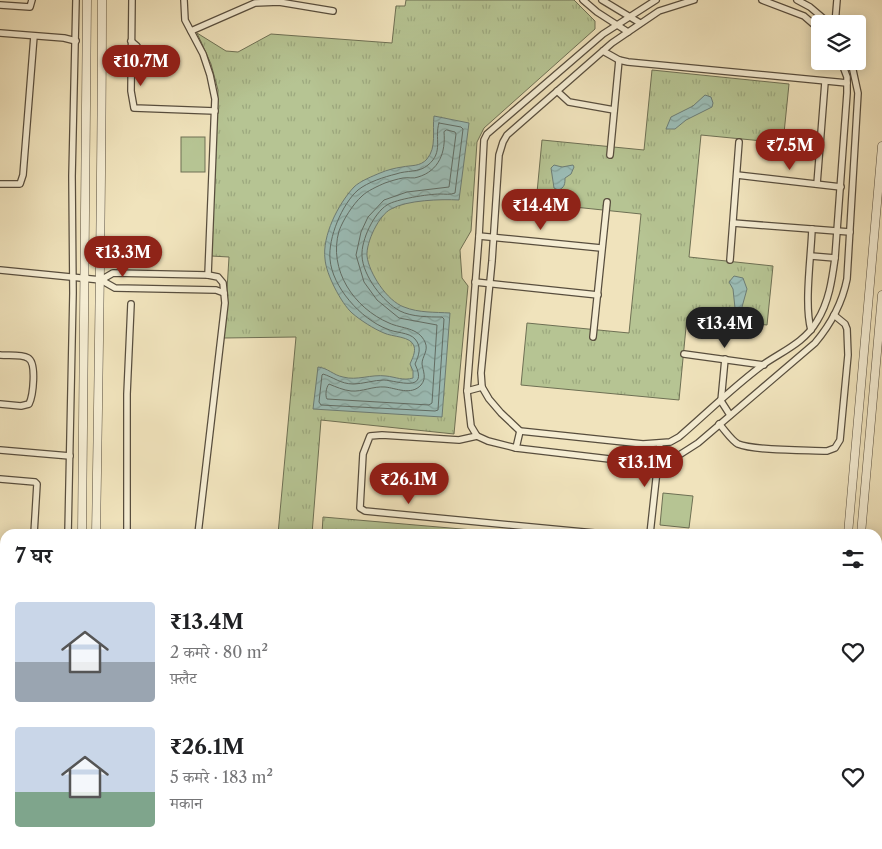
<!DOCTYPE html>
<html lang="hi">
<head>
<meta charset="utf-8">
<style>
	body { margin:0; font-family:"Libre Caslon Text","Noto Serif Devanagari",serif; background:#f6f6f6; color:#202124; height:100vh; display:flex; flex-direction:column; font-size:19px; white-space:nowrap }
	* { box-sizing:border-box; margin:0 }
	p { font-size:16px; color:#757577 }
	.icon { flex:none; width:28px; height:28px; fill:none; stroke:currentColor; stroke-width:2; stroke-linecap:round; stroke-linejoin:round }
	.map { position:relative; flex:1; overflow:hidden }
	.panel { position:absolute; left:0px; top:529px; width:882px; height:321px; display:flex; flex-direction:column; background:#fff; border-radius:15px 15px 0 0; box-shadow:0 2px 12px #0003 }
	.panel>* { flex:none }
	.fabs { position:absolute; left:811px; top:15px; display:grid; gap:10px }
	.fabs a { display:grid; place-items:center; width:55px; height:55px; border-radius:5px; background:#fff; box-shadow:0 2px 12px #0003; font-size:25px }
	.price { position:absolute; translate:-50% -42px; padding:0 11px; border-radius:18px; background:#8f2418; color:#fff; font-size:16px; line-height:32px; filter:drop-shadow(0 1px 2px #0008) }
	.price::after { content:''; position:absolute; left:50%; top:30px; width:15px; height:11px; margin-left:-8px; background:inherit; clip-path:polygon(0 0,100% 0,50% 100%) }
	.price.selected { background:#222; color:#fff }
	ul { padding:0; list-style:none }
	li { display:flex; align-items:center; gap:15px; height:125px; padding:0 15px }
	li span { display:grid; place-items:center; flex:none; width:140px; height:100px; border-radius:5px; color:#555 }
	li>.icon { margin-inline-start:auto }
	span .icon { width:60px; height:60px; fill:#fffc; stroke-width:1 }
	li b { font-size:21px }
	h2 { display:flex; justify-content:space-between; align-items:center; height:60px; padding:0 15px; font-size:21px }
	.map>svg:first-child { display:block }
	.grass { fill:url(#grass-tufts); stroke:#6e7054 }
	.pitch { fill:#b6c493; stroke:#6e7054 }
	.water { fill:url(#water-waves); stroke:#6c7d76 }
	.lines { fill:none; stroke-linecap:round; stroke-linejoin:round }
	.shore { stroke:#606d66; stroke-width:1 }
	.minor-casing { stroke:#584e3e; stroke-width:8 }
	.tertiary-casing { stroke:#584e3e; stroke-width:9 }
	.minor { stroke:#f5edd3; stroke-width:5.5 }
	.tertiary { stroke:#f5edd3; stroke-width:8 }
</style>
</head>
<body>
<div class="map">
<svg width="882" height="849" viewBox="0 0 882 849">
	<defs>
		<pattern id="grass-tufts" width="24" height="20" patternUnits="userSpaceOnUse" patternTransform="scale(1.25)"><rect width="24" height="20" fill="#b6c493"/><path d="M3 7l-1-3M5 7V3M7 7l1-3M15 17l-1-3M17 17v-4M19 17l1-3" fill="none" stroke="#9ca87e"/></pattern>
		<pattern id="water-waves" width="16" height="10" patternUnits="userSpaceOnUse" patternTransform="scale(1.25)"><rect width="16" height="10" fill="#9bbdb7"/><path d="M0 5q4-4 8 0t8 0" fill="none" stroke="#85a29c"/></pattern>
	</defs>
	<rect width="100%" height="100%" fill="#f0e3bc"/>
	<filter id="stains"><feTurbulence type="fractalNoise" baseFrequency=".004" numOctaves="4"/><feColorMatrix values="0 0 0 0 .2 0 0 0 0 .09 0 0 0 0 .02 0 0 0 .5 -.17"/></filter>
	<radialGradient id="worn" r=".72"><stop offset=".6" stop-color="#630" stop-opacity="0"/><stop offset="1" stop-color="#630" stop-opacity=".3"/></radialGradient>
	<!-- grass -->
	<g class="grass">
		<path d="M406,0H574L595,21V29L484,128L477,142L471,231L460,250L462,278L468,286L454,434L321,420L312,534H278L296,337L224,338L229,257L211,256L218,90L211,64L197,33L226,51L238,52L271,34L392,43L396,6H405Z"/>
		<path d="M652,70L789,84L783,143L701,135L689,257L773,266L767,325L687,317L679,400L521,385L527,323L629,333L641,214L536,203L542,140L644,150Z"/>
		<path d="M323,517L519,534H322Z"/>
	</g>
	<!-- pitch -->
	<g class="pitch">
		<rect x="181" y="137" width="24" height="35"/>
		<path d="M663,493L693,496L689,528L660,525Z"/>
	</g>
	<!-- water -->
	<g class="water">
		<path d="M705,95L711,97L713,103L712,107L686,120L675,129H666L671,117L693,106Z"/>
		<path d="M434,116L469,123L459,200C441,199 407,200 391,209C379,215 366,242 367,256C369,273 387,301 404,307C419,313 435,312 450,313L442,417L313,409L318,367C328,368 333,375 343,377C357,381 371,374 386,376C396,377 403,381 413,378V371L410,364C412,359 416,352 414,346C411,336 392,337 384,333C374,329 360,320 352,313C341,303 326,274 325,259C322,236 338,204 354,187C360,181 373,176 380,173C387,170 395,168 402,167C411,165 420,167 427,159C437,147 432,131 434,116Z"/>
		<path d="M554,165L562,167L573,165L574,167L571,174L565,178C565,183 565,188 558,190L554,188L551,168Z"/>
		<path d="M734,276L743,278L747,289L742,307L739,310L735,308L733,289L729,282Z"/>
	</g>
	<g class="lines">
		<!-- shore -->
		<g class="shore">
			<path d="M439,123L461,127L463,129L455,193C450,195 445,194 440,194C429,194 396,199 387,205C374,213 361,240 362,256C363,276 383,302 400,311C412,317 429,317 442,317L444,319L438,410L435,411L321,405L319,402L322,375L323,374C333,377 341,384 353,384C363,384 374,380 384,380C398,381 429,393 415,364C419,355 422,347 415,339C409,332 395,333 387,329C361,319 332,287 330,259C328,238 342,204 358,190C368,182 384,177 396,174C407,170 419,173 428,165C444,152 434,138 439,123Z"/>
			<path d="M447,130L455,132L456,134L449,187L407,192L384,200L368,217L361,232L356,255L364,282L377,300L399,318L437,325L432,403L429,405L327,399C325,396 326,387 329,384C336,387 343,390 351,391C362,392 373,386 385,387C396,388 411,396 421,385C427,378 423,371 422,364C422,356 429,351 425,342C418,327 402,329 389,323C354,308 328,270 339,231C343,220 353,204 362,196C367,191 378,186 385,183C391,181 397,179 403,178C408,177 414,179 418,177C439,171 446,152 444,132Z"/>
		</g>
		<!-- minor casing -->
		<g class="minor-casing">
			<g id="minor">
				<path d="M132,0L131,91L134,108L215,111"/>
				<path d="M184,0L185,20L203,54L210,75L215,99L208,275"/>
				<path d="M583,0L597,12L628,32"/>
				<path d="M602,0L640,23"/>
				<path d="M656,0L603,34L487,134L484,140L479,236L467,391L471,426L477,436L488,441L516,448L635,462L659,463L673,459L698,443L815,343C831,324 842,304 847,279L858,93L851,61"/>
				<path d="M694,0L659,11L612,43L507,135L503,142L499,155L492,261L481,373L482,387L489,399L501,413L520,431L643,444L670,442L679,437C707,413 734,386 764,364C783,351 805,342 817,321C829,302 832,280 835,258L847,93V77L841,61"/>
				<path d="M762,0L804,16L820,30"/>
				<path d="M797,0L810,7L830,24"/>
				<path d="M0,5L30,7L32,0"/>
				<path d="M835,24L837,0"/>
				<path d="M191,31L255,3L279,2L333,11"/>
				<path d="M0,33L64,38L76,41"/>
				<path d="M131,41L137,46L136,68L131,74"/>
				<path d="M603,51L619,60L628,62L847,83"/>
				<path d="M557,91L569,102L614,110"/>
				<path d="M610,155L619,60"/>
				<path d="M737,175L841,187"/>
				<path d="M0,184H20L23,175L34,36"/>
				<path d="M817,184L825,82"/>
				<path d="M733,223L850,232"/>
				<path d="M479,236L601,248"/>
				<path d="M811,256L835,258"/>
				<path d="M730,260L739,142"/>
				<path d="M0,270L101,280L115,288L216,290L224,293"/>
				<path d="M101,280L113,273L208,275L218,277L223,283L225,303L198,534"/>
				<path d="M475,282L598,295"/>
				<path d="M811,330C804,305 811,257 812,229"/>
				<path d="M593,337L607,202"/>
				<path d="M684,354L764,365"/>
				<path d="M0,355C8,356 21,354 28,358C37,363 33,396 29,404L21,406L0,404"/>
				<path d="M725,359L721,401L730,415"/>
				<path d="M467,391L482,387"/>
				<path d="M719,424C725,430 731,440 738,444C755,451 807,450 827,451L835,448L840,440L848,355L847,329L845,324L834,315"/>
				<path d="M477,436L459,440L382,435L370,436L363,454L360,508L365,511L605,534"/>
				<path d="M516,448L520,431"/>
				<path d="M0,450L70,456"/>
				<path d="M0,479L35,482L37,484L34,534"/>
				<path d="M68,534L73,293L72,176L76,0"/>
				<path d="M127,534V394L131,304"/>
				<path d="M650,534L660,443"/>
				<path d="M878,609L882,559"/>
				<path d="M0,649H5"/>
				<path d="M0,664L5,666"/>
				<path d="M0,709L5,704"/>
				<path d="M878,743L882,744"/>
				<path d="M0,760H5"/>
				<path d="M878,785H882"/>
				<path d="M878,794H882"/>
				<path d="M0,813H5"/>
				<path d="M0,823L5,824"/>
				<path d="M310,845L354,849"/>
				<path d="M754,845V849"/>
				<path d="M53,849L54,845"/>
				<path d="M61,849V845"/>
				<path d="M196,849V845"/>
				<path d="M298,849L299,845"/>
				<path d="M514,849L515,845"/>
				<path d="M550,849V845"/>
				<path d="M591,849V845"/>
				<path d="M622,849L623,845"/>
				<path d="M657,849V845"/>
				<path d="M673,849V845"/>
				<path d="M703,849V845"/>
				<path d="M792,849L793,845"/>
				<path d="M799,849L800,845"/>
			</g>
		</g>
		<!-- tertiary casing -->
		<g class="tertiary-casing">
			<g id="tertiary">
				<path d="M82,534L87,0"/>
				<path d="M96,534C99,356 102,178 102,0"/>
				<path d="M848,534L882,146"/>
				<path d="M861,534L882,295"/>
				<path d="M0,680L5,681"/>
				<path d="M0,692H5"/>
				<path d="M878,756L882,757"/>
				<path d="M878,771H882"/>
				<path d="M73,849V845"/>
				<path d="M87,849V845"/>
			</g>
		</g>
		<!-- minor -->
		<use href="#minor" class="minor"/>
		<!-- tertiary -->
		<use href="#tertiary" class="tertiary"/>
	</g>
	<rect width="100%" height="100%" filter="url(#stains)"/>
	<rect width="100%" height="100%" fill="url(#worn)"/>
</svg>
<div class="fabs">
<a><svg class="icon" aria-label="layers" viewBox="0 0 24 24"><path d="M12 4l9 5-9 5-9-5zM3 14l9 5 9-5"/></svg></a>
</div>
<b class="price" style="left:141px;top:87px">₹10.7M</b>
<b class="price" style="left:790px;top:171px">₹7.5M</b>
<b class="price" style="left:541px;top:231px">₹14.4M</b>
<b class="price" style="left:123px;top:278px">₹13.3M</b>
<b class="price selected" style="left:725px;top:349px">₹13.4M</b>
<b class="price" style="left:645px;top:488px">₹13.1M</b>
<b class="price" style="left:409px;top:505px">₹26.1M</b>
<section class="panel">
<h2>7 घर<svg class="icon" aria-label="filters" viewBox="0 0 24 24"><path d="M4 7h16M4 17h16"/><circle cx="9" cy="7" r="2"/><circle cx="15" cy="17" r="2"/></svg></h2>
<ul>
<li><span style="background:linear-gradient(#c9d6e8 60%,#9aa5b1 0)"><svg class="icon" aria-label="home" viewBox="0 0 24 24"><path d="M3 11l9-7 9 7M6 9v11h12V9"/></svg></span><div><b>₹13.4M</b><p>2 कमरे · 80 m²</p><p>फ़्लैट</p></div><svg class="icon" aria-label="heart" viewBox="0 0 24 24"><path d="M12 20l-8-8c-3-5 5-10 8-4 3-6 11-1 8 4z"/></svg></li>
<li><span style="background:linear-gradient(#c9d6e8 65%,#7fa58c 0)"><svg class="icon" aria-label="home" viewBox="0 0 24 24"><path d="M3 11l9-7 9 7M6 9v11h12V9"/></svg></span><div><b>₹26.1M</b><p>5 कमरे · 183 m²</p><p>मकान</p></div><svg class="icon" aria-label="heart" viewBox="0 0 24 24"><path d="M12 20l-8-8c-3-5 5-10 8-4 3-6 11-1 8 4z"/></svg></li>
</ul>
</section>
</div>
</body>
</html>
